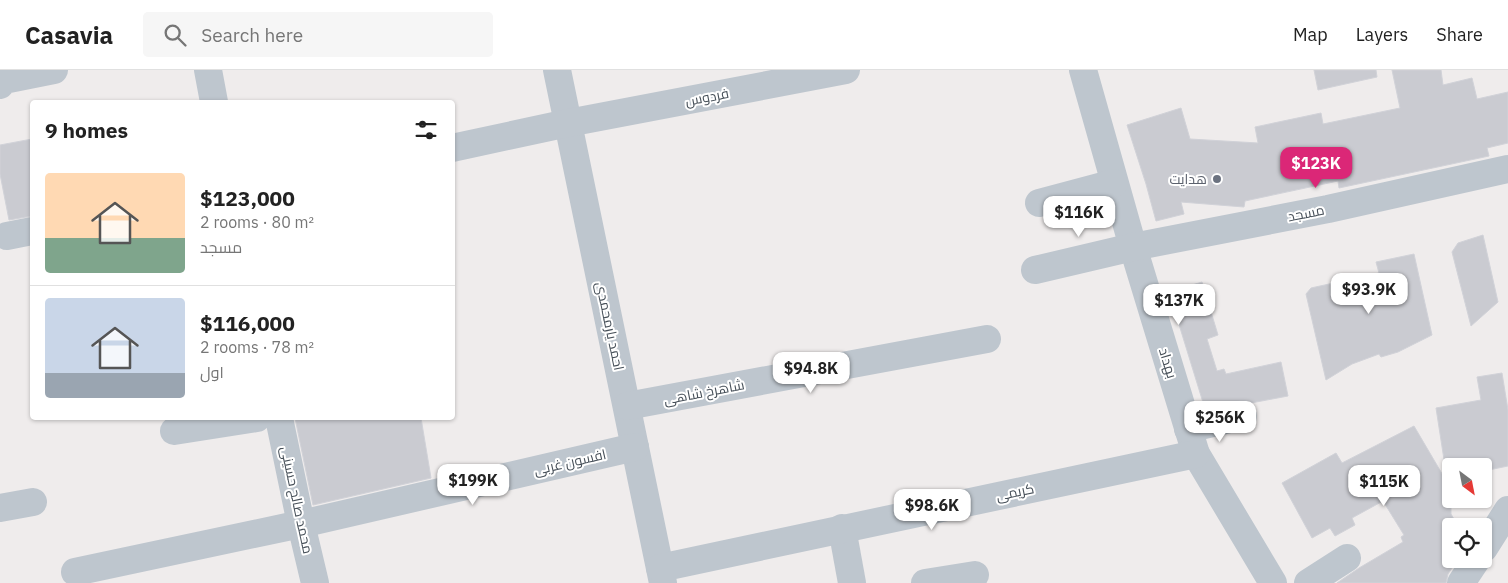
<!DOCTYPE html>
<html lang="en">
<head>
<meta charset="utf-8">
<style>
	body { margin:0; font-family:"IBM Plex Sans",Cairo,sans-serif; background:#f6f6f6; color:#222; height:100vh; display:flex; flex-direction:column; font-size:19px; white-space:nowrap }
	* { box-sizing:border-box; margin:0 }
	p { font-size:16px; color:#767676 }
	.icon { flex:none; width:28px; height:28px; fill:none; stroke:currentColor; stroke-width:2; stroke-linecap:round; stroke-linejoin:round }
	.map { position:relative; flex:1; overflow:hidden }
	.side { position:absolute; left:30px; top:30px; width:425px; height:320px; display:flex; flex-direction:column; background:#fff; border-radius:5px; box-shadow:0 1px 4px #0004 }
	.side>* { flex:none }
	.needle { width:32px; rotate:148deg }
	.controls { position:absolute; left:1442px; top:388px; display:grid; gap:10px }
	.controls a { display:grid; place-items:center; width:50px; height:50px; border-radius:5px; background:#fff; box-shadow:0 1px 4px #0004; font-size:25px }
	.price { position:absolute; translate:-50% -42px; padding:0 11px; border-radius:10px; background:#fff; color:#222; font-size:16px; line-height:32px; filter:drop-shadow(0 1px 2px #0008) }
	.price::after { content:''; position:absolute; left:50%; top:30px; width:15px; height:11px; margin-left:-8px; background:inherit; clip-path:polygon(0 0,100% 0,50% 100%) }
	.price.active { background:#db2777; color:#fff }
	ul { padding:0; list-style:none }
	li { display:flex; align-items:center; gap:15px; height:125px; padding:0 15px }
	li+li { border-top:1px solid #e0e0e0 }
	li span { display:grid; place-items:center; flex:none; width:140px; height:100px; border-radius:5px; color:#555 }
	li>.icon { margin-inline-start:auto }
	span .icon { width:60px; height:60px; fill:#fffc; stroke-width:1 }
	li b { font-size:21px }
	h2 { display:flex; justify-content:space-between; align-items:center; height:60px; padding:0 15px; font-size:21px }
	header { display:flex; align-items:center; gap:30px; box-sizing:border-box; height:70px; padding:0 25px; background:#fff; border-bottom:1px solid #e0e0e0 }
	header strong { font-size:24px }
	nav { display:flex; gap:28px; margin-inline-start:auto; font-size:18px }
	.search { width:350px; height:45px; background:#f6f6f6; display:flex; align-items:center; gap:12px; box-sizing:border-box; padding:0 18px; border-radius:5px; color:#767676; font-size:19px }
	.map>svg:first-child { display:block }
	.building { fill:#cacbd1; stroke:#d1d2d8 }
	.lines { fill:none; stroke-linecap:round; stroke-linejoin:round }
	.minor { stroke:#bec6ce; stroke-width:28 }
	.worship-dot { fill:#6b7280; stroke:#fff; stroke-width:2 }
	.labels { text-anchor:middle; stroke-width:4; stroke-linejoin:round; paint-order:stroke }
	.street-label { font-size:14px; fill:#464f58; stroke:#fff }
	.worship-label { font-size:14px; fill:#5b616d; stroke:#fff; text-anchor:end }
</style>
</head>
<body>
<header>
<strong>Casavia</strong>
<div class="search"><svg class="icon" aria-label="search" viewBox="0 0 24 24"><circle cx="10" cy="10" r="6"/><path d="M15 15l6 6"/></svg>Search here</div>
<nav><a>Map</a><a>Layers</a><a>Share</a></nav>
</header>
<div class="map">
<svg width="1508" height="513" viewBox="0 0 1508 513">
	<rect width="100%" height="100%" fill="#efecec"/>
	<!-- building -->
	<g class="building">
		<path d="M1314,0H1376L1377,7L1318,20Z"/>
		<path d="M1392,0H1441L1443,15L1472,8L1477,29L1508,22V73L1487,78L1489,86L1339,118L1338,111L1245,131L1244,137L1181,132L1184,144L1156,151L1146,114L1127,55L1181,38L1190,69L1258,73L1255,57L1321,43L1323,54L1400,38Z"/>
		<path d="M32,69V146L9,150L0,104V75Z"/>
		<path d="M1483,165L1498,232L1471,256L1452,182L1458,173Z"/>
		<path d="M1414,184L1432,265L1398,282L1381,287L1379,284L1352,294L1326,310L1306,224L1311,218L1379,203L1376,192Z"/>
		<path d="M1202,212L1218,265L1207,269L1217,301L1224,299L1226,304L1281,292L1288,326L1251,333L1247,331H1239L1205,339L1169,222Z"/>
		<path d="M1502,303L1508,340V396L1484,401V396H1445L1436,338L1481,330L1477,307Z"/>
		<path d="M295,348H421L431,408L313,435Z"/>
		<path d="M1414,356L1451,419V444L1458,456H1451V489H1458L1448,504L1446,513H1337L1359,498L1403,472L1401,467L1404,465L1383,431L1352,448L1355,455L1335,466L1330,458L1312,468L1282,413L1336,383L1342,393Z"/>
	</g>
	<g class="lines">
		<!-- minor -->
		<g class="minor">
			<path d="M208,0L214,32"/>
			<path d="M557,0L663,513"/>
			<path d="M1083,0L1133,177L1196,384L1273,513"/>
			<path d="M0,15L4,10L54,0"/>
			<path d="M452,78L568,53L846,0"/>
			<path d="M1039,133L1114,113"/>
			<path d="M7,166L32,161"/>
			<path d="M1035,200L1133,177L1328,139L1508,99"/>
			<path d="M627,336L987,269"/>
			<path d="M279,348L301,454L315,513"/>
			<path d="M1188,359L1243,346"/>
			<path d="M174,361L257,348"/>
			<path d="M0,438L33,432"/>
			<path d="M842,458L852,513"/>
			<path d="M1484,478L1508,440"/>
			<path d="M660,498L1196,384"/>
			<path d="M75,502L301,454L635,377"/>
			<path d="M925,513L975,505"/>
			<path d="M1308,513L1347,488"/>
			<path d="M1461,513L1477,489"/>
		</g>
	</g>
	<!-- markers -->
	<circle class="worship-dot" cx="1217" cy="109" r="5"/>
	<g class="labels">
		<!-- street labels -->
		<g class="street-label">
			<text transform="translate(707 27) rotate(-11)" y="5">فردوس</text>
			<text transform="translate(1306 143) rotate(-11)" y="5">مسجد</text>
			<text transform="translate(610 256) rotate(78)" y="5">احمد یارمحمدی</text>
			<text transform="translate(1168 293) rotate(73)" y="5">بهداد</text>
			<text transform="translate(704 322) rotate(-11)" y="5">شاهرخ شاهی</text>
			<text transform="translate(570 392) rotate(-13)" y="5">افسون غربی</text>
			<text transform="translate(1015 422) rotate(-12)" y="5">کریمی</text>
			<text transform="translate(297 430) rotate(78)" y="5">محمد صالح حسینی</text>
		</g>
		<!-- worship labels -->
		<g class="worship-label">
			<text x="1207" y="114">هدایت</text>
		</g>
	</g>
</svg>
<div class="controls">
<a><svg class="needle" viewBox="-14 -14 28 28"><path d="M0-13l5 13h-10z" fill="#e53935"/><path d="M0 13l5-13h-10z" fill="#767676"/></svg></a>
<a><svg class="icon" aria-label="locate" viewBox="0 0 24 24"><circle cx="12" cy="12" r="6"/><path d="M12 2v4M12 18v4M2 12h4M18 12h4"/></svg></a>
</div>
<b class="price active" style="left:1316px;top:119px">$123K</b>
<b class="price" style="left:1079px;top:168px">$116K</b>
<b class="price" style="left:1369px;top:245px">$93.9K</b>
<b class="price" style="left:1179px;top:256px">$137K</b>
<b class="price" style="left:811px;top:324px">$94.8K</b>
<b class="price" style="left:1220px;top:373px">$256K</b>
<b class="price" style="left:473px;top:436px">$199K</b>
<b class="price" style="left:1384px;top:437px">$115K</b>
<b class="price" style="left:932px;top:461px">$98.6K</b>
<section class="side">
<h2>9 homes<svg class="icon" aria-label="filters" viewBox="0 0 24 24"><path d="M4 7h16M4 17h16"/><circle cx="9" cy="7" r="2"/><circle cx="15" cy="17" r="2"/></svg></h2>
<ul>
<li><span style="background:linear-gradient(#ffd9b3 65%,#7fa58c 0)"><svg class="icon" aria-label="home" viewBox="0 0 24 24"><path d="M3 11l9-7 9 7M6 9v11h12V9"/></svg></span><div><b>$123,000</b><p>2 rooms · 80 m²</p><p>مسجد</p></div></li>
<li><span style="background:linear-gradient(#c9d6e8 75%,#9aa5b1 0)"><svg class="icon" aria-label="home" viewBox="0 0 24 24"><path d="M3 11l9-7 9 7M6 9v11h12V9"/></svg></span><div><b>$116,000</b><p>2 rooms · 78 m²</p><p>اول</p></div></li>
</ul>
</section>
</div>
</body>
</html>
